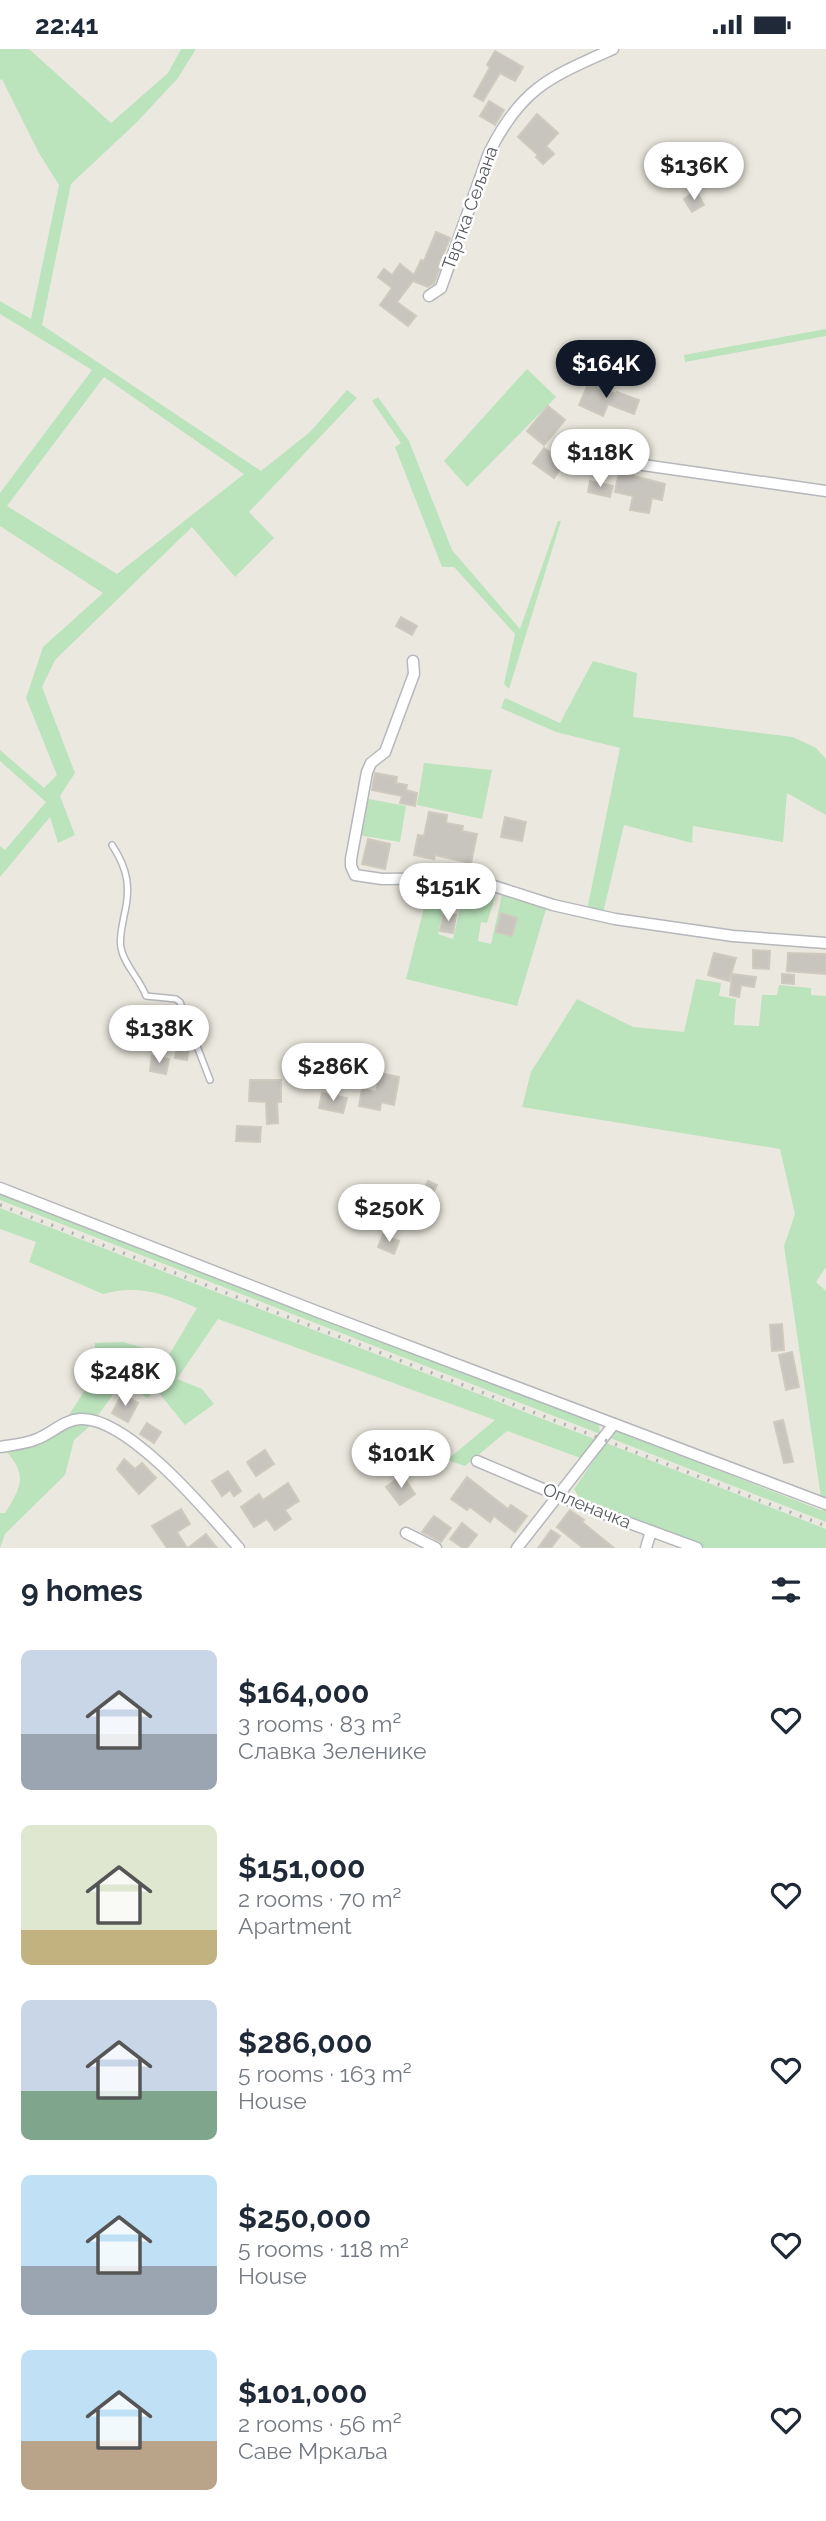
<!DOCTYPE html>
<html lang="en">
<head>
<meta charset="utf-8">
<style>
	body { margin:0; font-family:Raleway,sans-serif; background:#f2f2f3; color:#1f2937; height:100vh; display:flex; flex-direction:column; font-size:26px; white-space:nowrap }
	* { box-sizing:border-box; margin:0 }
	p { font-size:23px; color:#747a83 }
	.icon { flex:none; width:38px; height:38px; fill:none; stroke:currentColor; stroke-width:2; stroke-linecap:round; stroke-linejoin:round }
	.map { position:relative; height:1499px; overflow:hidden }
	.drawer { display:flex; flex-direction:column; background:#fff; flex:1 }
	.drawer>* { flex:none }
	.price { position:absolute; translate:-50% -60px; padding:0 16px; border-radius:24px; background:#fff; color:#222; font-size:23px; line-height:46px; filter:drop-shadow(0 2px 4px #0008) }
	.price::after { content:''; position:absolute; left:50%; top:42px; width:21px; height:16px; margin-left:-10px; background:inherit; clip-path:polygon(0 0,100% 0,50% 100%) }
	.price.current { background:#111827; color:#fff }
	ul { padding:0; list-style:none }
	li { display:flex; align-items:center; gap:21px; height:175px; padding:0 21px }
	li span { display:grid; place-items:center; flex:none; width:196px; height:140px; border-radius:10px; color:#555 }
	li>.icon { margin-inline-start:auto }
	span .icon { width:84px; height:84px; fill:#fffc; stroke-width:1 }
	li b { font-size:30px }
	h2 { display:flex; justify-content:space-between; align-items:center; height:84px; padding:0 21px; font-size:30px }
	.status { display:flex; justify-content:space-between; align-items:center; height:49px; padding:0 35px; background:#fff; direction:ltr }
	.status svg { height:19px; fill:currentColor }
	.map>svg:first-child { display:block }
	.green { fill:#bbe3bc; fill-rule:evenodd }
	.building { fill:#c8c5bf; stroke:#cfcabe; stroke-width:2 }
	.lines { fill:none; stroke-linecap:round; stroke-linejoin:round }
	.service-casing { stroke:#b5b7bc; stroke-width:8 }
	.minor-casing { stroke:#b5b7bc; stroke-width:13 }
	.service { stroke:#fff; stroke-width:5 }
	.minor { stroke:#fff; stroke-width:10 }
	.rail { stroke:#b1b2b2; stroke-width:3.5; stroke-dasharray:2 9; stroke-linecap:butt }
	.labels { text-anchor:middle; stroke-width:5; stroke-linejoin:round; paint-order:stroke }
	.street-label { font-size:18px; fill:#585c60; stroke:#fff }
</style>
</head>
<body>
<div class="status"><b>22:41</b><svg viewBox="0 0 49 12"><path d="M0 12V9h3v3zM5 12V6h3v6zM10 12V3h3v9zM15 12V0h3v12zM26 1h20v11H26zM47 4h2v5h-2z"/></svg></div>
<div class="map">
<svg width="826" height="1499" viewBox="0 0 826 1499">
	<rect width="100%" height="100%" fill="#ebe9df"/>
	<!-- green -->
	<g class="green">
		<path d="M0,0H29L111,74L168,24L181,0H196L178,29L136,74L71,135L42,276L261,422L310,383L347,341L357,349L249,463L274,489L235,528L192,478L55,611L42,638L75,724L60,747L75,786L58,794L50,768L0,828V797L5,801L46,753L0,712V701L44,739L57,726L26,649L43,598L103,544L0,477V444L92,321L0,265V252L31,270L59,136L39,104L2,30L0,31ZM104,328L244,425L117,525L7,457Z"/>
		<path d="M826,280V287L685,313L684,306Z"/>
		<path d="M527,320L556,348L467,438L444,412Z"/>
		<path d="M378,348L409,392L452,501L520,580L558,472H561L509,640L504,635L515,585L454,518H442L395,398L401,394L372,352Z"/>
		<path d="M593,612L637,624L633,668L793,688L816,699L826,710V766L787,744L783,793L693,777L692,794L624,776L603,864L587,861L620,699L556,683L501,659L505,649L560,674Z"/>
		<path d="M424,714L492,721L482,770L417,756Z"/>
		<path d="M358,748L406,757L400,793L352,785Z"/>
		<path d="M450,830L438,885L453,890L466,835L496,844L487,874L481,873L478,892L491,895L502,846L547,857L517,957L406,930L431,831Z"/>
		<path d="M696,930L721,934L719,947L736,950L734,976L759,977L762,946H777L779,936L811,939V946L826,947V1218L816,1233L826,1242V1473L610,1389L616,1381L823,1462L784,1197L795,1165L780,1100L522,1058L531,1023L577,950L633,978L684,983Z"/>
		<path d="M0,1144L599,1375L600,1385L0,1151Z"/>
		<path d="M0,1159L597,1391L583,1410L507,1382L465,1417L447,1411L495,1371L218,1270L177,1330L202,1340L214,1355L185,1376L155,1339L148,1349L122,1333L91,1376L74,1391L65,1426L5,1485L0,1499V1464H5C21,1439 28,1426 6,1402L67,1369L95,1325V1294L123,1293L169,1306L197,1259C166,1245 137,1235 103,1245L29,1213L36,1193L0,1180Z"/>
		<path d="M606,1394L826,1480V1499H705L673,1485L588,1456L578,1447L574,1440Z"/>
	</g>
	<!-- building -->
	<g class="building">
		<path d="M495,2L523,18L515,32L500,24L483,52L474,47L490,18L487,16Z"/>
		<path d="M489,52L504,61L495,76L480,67Z"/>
		<path d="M537,65L558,84L546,97L554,105L543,115L536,108L538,106L518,88Z"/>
		<path d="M696,142L704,156L692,163L684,150Z"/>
		<path d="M436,183L450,189L438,218L440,219L434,234L428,238L413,232L397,253L416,267L408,277L380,256L392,239L378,228L384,220L392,226L400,215L414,226L421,211L424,212Z"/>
		<path d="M589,333L616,345L617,343L639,351L634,365L608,355L603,367L579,356Z"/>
		<path d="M548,357L565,371L544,396L527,382Z"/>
		<path d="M544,399L565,413L554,429L533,414Z"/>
		<path d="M619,423L665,435L662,451L652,449L649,464L630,461L633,447L615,443Z"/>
		<path d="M590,432L613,437L610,448L588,443Z"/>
		<path d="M401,568L417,577L412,586L396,577Z"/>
		<path d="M375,724L397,728L396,734L407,736L406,741L417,744L415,757L400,754L402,747L372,741Z"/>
		<path d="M429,763L447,766L446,774L463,777L462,782L477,785L471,814L435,806L434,810L414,806L418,786L424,787Z"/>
		<path d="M505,768L526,773L522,792L501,788Z"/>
		<path d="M368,790L390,795L385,820L362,815Z"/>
		<path d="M444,863L456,866L453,884L440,882Z"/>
		<path d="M501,864L517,869L512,887L496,883Z"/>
		<path d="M753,901L770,902L769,920L753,919Z"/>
		<path d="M714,904L736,909L729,932L708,926Z"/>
		<path d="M788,904L826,905V925L787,922Z"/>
		<path d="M732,925L756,928L754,938L741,936L739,948L730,946Z"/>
		<path d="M782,925L794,926V935L782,934Z"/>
		<path d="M177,997L189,999L187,1011L175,1009Z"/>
		<path d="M152,1007L169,1010L166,1025L150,1022Z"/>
		<path d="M380,1024L399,1028L394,1056L381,1053L380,1061L359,1057L362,1040L376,1043Z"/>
		<path d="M250,1031H281V1053H277L278,1074L267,1075L266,1053L249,1052Z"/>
		<path d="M322,1044L347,1049L343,1064L319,1059Z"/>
		<path d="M237,1077L261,1078L260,1093L236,1092Z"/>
		<path d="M428,1132L437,1136L430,1150L421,1146Z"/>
		<path d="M383,1186L399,1192L394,1205L378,1198Z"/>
		<path d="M782,1275L784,1301L772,1302L770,1276Z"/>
		<path d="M792,1303L799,1338L786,1341L779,1306Z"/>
		<path d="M122,1345L138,1354L128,1373L112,1364Z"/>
		<path d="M783,1371L793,1413L784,1414L774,1373Z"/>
		<path d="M147,1374L161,1383L154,1394L140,1385Z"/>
		<path d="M265,1401L274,1415L256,1427L247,1413Z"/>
		<path d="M124,1410L135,1420L142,1414L156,1429L139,1445L117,1420Z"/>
		<path d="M228,1422L241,1442L234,1447L230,1441L222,1447L212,1432Z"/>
		<path d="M402,1426L415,1445L400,1456L386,1438Z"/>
		<path d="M467,1428L508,1460L511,1456L527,1467L515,1483L494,1467L490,1473L470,1458L467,1461L451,1450Z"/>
		<path d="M288,1434L299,1452L285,1461L291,1470L275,1481L267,1470L254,1478L241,1458L259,1445L263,1451Z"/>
		<path d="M181,1460L190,1475L177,1483L187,1499H167L152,1477Z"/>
		<path d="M570,1461L584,1471L582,1473L614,1499H583L557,1478Z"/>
		<path d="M434,1467L451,1479L441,1493L422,1483Z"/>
		<path d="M462,1474L477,1486L467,1499H463L450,1490Z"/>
		<path d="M551,1481L560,1487L551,1499H538Z"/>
		<path d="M206,1485L217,1499H188Z"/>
	</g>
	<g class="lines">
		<!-- service casing -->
		<g class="service-casing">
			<path id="service" d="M112,796C128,820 131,839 124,867C122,878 119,889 121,899C124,916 140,930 146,947L176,950L180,953L210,1031"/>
		</g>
		<!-- minor casing -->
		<g class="minor-casing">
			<g id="minor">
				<path d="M429,247L441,239L489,104C521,39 550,28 613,0"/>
				<path d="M592,400L606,407L643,416L826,442"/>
				<path d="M413,612L414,625L385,703L371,714L367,723L351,810V817L355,826L382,830L469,829L553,856L615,870L733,887L826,894"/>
				<path d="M0,1139L321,1264L826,1455"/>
				<path d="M0,1398C12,1396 25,1395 37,1390C52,1384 64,1371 80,1370C128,1367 209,1465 239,1499"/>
				<path d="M477,1412L583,1457L697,1499"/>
				<path d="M406,1484L436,1499"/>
				<path d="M517,1499L614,1375"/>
				<path d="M646,1499L651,1482"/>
			</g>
		</g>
		<!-- service -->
		<use href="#service" class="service"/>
		<!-- minor -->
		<use href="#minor" class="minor"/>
		<!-- rail -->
		<path class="rail" d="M0,1156L826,1477"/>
	</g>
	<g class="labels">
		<!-- street labels -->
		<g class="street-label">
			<text transform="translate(470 159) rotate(-70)" y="6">Твртка Сељана</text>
			<text transform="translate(587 1457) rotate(22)" y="6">Опленачка</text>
		</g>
	</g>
</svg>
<b class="price" style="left:694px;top:153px">$136K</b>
<b class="price current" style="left:606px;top:351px">$164K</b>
<b class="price" style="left:600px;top:440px">$118K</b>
<b class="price" style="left:448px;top:874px">$151K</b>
<b class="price" style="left:159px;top:1016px">$138K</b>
<b class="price" style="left:333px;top:1054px">$286K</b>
<b class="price" style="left:389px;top:1195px">$250K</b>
<b class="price" style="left:125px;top:1359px">$248K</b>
<b class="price" style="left:401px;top:1441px">$101K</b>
</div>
<section class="drawer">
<h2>9 homes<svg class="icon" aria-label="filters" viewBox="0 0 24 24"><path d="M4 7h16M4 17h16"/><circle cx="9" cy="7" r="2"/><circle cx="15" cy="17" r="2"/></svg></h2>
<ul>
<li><span style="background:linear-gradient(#c9d6e8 60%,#9aa5b1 0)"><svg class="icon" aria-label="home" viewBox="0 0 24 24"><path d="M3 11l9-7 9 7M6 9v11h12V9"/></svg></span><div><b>$164,000</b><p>3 rooms · 83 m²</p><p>Славка Зеленике</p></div><svg class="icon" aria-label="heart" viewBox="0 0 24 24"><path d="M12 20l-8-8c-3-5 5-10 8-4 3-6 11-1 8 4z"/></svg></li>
<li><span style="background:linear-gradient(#dfe7d0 75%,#c2b280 0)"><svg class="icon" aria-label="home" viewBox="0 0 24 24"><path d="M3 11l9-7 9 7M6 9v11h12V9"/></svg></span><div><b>$151,000</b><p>2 rooms · 70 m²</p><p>Apartment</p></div><svg class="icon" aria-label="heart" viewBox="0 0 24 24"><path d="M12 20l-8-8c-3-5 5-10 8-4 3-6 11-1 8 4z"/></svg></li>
<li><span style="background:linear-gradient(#c9d6e8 65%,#7fa58c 0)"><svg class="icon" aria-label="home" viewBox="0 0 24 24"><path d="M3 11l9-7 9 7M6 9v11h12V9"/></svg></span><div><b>$286,000</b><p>5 rooms · 163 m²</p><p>House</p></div><svg class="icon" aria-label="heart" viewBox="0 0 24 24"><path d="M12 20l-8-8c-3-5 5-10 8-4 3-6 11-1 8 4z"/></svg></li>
<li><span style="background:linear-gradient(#bfe0f5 65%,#9aa5b1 0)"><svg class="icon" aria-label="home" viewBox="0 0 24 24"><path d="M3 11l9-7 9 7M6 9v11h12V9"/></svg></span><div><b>$250,000</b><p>5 rooms · 118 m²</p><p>House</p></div><svg class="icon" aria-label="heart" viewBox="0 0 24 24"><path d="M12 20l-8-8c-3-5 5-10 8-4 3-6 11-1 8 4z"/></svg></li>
<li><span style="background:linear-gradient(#bfe0f5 65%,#b9a48a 0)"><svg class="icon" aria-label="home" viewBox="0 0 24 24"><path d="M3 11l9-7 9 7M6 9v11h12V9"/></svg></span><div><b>$101,000</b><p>2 rooms · 56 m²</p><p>Саве Мркаља</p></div><svg class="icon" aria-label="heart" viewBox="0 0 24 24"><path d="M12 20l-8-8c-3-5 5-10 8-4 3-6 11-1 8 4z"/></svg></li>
</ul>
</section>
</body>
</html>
